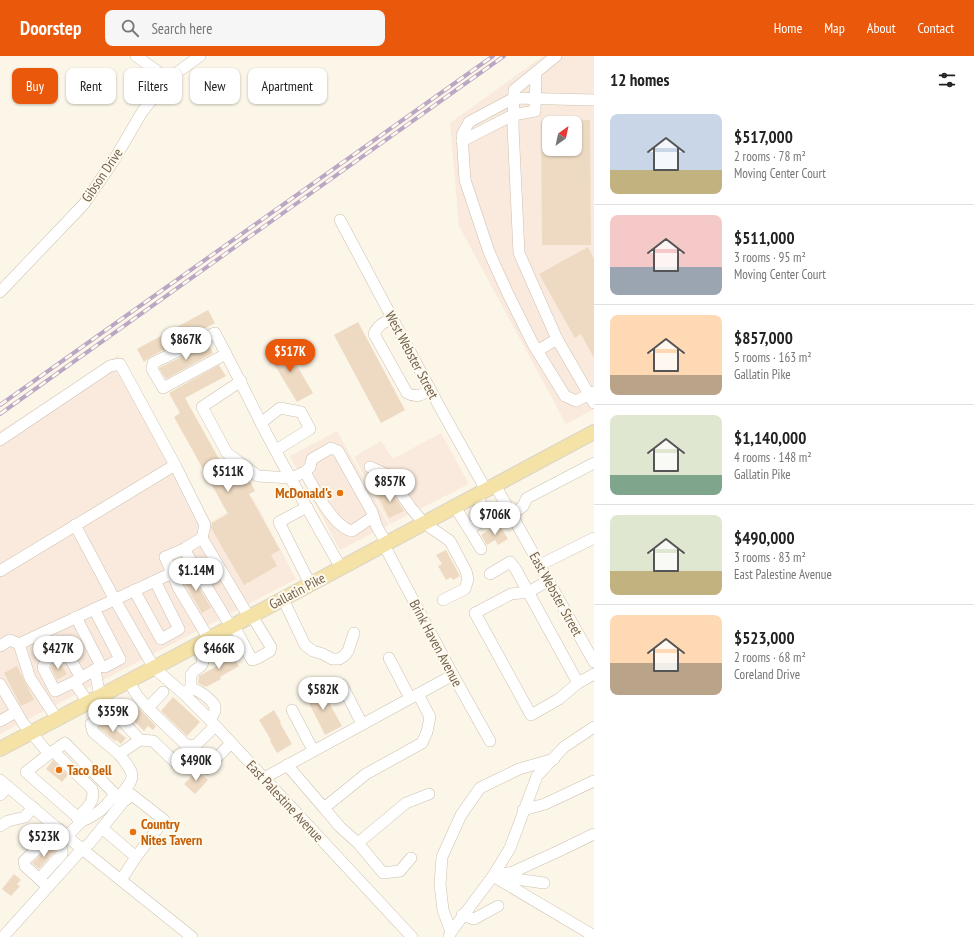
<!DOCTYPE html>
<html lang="en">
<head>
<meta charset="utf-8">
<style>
	body { margin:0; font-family:"PT Sans Narrow",sans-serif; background:#f6f6f6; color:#222; height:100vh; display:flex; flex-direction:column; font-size:15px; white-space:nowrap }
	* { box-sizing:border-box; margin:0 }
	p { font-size:13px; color:#767676 }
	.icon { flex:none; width:22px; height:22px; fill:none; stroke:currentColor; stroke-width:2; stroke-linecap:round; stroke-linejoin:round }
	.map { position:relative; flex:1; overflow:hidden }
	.sheet { display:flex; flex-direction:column; background:#fff; width:380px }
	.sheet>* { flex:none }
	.top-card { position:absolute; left:12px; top:12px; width:380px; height:36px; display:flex; gap:8px }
	.needle { width:26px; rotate:33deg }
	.tools { position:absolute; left:542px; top:60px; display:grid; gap:8px }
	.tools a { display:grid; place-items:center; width:40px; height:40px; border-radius:8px; background:#fff; box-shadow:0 1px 3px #0004; font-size:20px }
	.price { position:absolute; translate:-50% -34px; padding:0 9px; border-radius:14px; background:#fff; color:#222; font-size:13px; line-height:26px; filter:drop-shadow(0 1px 2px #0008) }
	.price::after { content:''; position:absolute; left:50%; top:24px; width:12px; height:9px; margin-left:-6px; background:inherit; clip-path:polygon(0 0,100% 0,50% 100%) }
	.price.selected { background:#ea580c; color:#fff }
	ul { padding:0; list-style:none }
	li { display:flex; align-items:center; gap:12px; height:100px; padding:0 16px }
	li+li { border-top:1px solid #e0e0e0 }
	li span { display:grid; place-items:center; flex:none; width:112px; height:80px; border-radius:8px; color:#555 }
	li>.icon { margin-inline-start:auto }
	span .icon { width:48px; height:48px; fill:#fffc; stroke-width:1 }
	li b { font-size:17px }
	h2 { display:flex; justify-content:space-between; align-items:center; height:48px; padding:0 16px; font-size:17px }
	.tag { padding:0 14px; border-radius:8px; background:#fff; box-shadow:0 1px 3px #0004; font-size:14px; line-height:36px }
	.tag.selected { background:#ea580c; color:#fff }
	header { display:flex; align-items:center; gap:24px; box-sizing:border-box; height:56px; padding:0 20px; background:#ea580c; color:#fff }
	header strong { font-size:19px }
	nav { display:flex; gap:22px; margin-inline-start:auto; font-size:14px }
	.search { width:280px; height:36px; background:#f6f6f6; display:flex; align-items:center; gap:10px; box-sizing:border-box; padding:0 14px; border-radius:8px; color:#767676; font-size:15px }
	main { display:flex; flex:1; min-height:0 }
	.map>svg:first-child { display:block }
	.commercial { fill:#faeadd; fill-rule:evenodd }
	.building { fill:#eedac2 }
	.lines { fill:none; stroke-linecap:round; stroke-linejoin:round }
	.minor-casing { stroke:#ccc0af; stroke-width:12 }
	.major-casing { stroke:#d8d3cd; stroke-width:16 }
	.minor { stroke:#fff; stroke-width:11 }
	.major { stroke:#f4e2a6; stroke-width:14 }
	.rail-casing { stroke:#bba7c4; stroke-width:4 }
	.rail { stroke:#fefaee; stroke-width:2.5; stroke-dasharray:8; stroke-linecap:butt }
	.food-dot { fill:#e8710a; stroke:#fefaee; stroke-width:1.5 }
	.labels { text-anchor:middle; stroke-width:4; stroke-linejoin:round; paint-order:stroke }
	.street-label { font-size:14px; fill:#73614e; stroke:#fefaee }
	.food-label { font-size:14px; font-weight:bold; fill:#c56008; stroke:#fefaee; text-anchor:start }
</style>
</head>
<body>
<header>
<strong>Doorstep</strong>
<div class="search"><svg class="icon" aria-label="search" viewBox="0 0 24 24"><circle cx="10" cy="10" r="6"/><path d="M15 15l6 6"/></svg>Search here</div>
<nav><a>Home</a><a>Map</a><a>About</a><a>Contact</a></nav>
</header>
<main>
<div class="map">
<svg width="594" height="881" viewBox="0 0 594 881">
	<rect width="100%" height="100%" fill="#fbf6e8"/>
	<!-- commercial -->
	<g class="commercial">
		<path d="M543,0H594V353L566,368L459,170L450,67ZM549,67H575V93H549Z"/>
		<path d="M118,299L211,466L253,442L296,523L0,678V375Z"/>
		<path d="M337,375L389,469L340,494L290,400Z"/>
		<path d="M441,377L469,428L390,468L354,401L381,385L393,403Z"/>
	</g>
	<!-- building -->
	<g class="building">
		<path d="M549,64V93H575V64H590L591,189H542L541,65Z"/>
		<path d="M588,191L594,203V302L581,278L575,282L539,218Z"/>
		<path d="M208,254L215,267L150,301L144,306L137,293Z"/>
		<path d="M358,266L405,354L381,367L334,279Z"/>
		<path d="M208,288L213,297L166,323L159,312Z"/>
		<path d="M284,288L313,337L297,346L268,298Z"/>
		<path d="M219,309L226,320L185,342L233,428L247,420L255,435L249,438L280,494L271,499L277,510L244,529L211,472L212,467L228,458L174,361L180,357L169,337Z"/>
		<path d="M389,432L404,455L389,462L377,438Z"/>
		<path d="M499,468L508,483L498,489L495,484L487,489L481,479Z"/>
		<path d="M446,494L460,520L453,524L451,521L446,524L438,510L442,508L436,499Z"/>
		<path d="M190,516L211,552L202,557L181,521Z"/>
		<path d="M230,596L239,610L220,621L221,623L206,631L198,627L199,620L219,609L216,604Z"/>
		<path d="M59,605L67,618L57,624L51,612L52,609Z"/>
		<path d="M17,610L34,644L21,650L4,617Z"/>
		<path d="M322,630L328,642L327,643L342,670L325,679L309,647L310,646L306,638Z"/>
		<path d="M173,641L200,666L187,680L161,655Z"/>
		<path d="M133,646L156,670L153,674L148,670L144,675L124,655Z"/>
		<path d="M274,654L281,666L280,667L292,688L277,697L270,685L271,684L259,664Z"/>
		<path d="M106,666L126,682L121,688L116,684L115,685L99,672Z"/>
		<path d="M53,704L68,719L62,726L46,713Z"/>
		<path d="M199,713L201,718L208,724L195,738L184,728Z"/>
		<path d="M50,790L55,795L39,813L32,807Z"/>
		<path d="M14,818L21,824L17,828L20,830L11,840L2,833Z"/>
	</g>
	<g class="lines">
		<!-- minor casing -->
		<g class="minor-casing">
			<g id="minor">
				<path d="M136,0L168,23"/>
				<path d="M556,0L514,34L513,71L519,197L557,283L594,347"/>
				<path d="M594,44L514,42L469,66L462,79L465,124L489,196L508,238L533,288L565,340L576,345L594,336"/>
				<path d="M462,85L513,59L535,55L536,16"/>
				<path d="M340,164L438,348L486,434"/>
				<path d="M0,236L84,148L114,104L142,56L168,23L200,0"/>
				<path d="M392,263C383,267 378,269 374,278L407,337C416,342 422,339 430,334"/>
				<path d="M537,295L557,283"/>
				<path d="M226,298L163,332L152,313L153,307L215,277C231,307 246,337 261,367C286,416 314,464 341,512"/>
				<path d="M241,325L202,351L227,397L258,420L291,422L305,416L310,411L312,403L331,392L338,395L372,456L377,471L387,488"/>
				<path d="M261,367L280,352L301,356L310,373L276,394"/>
				<path d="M0,384L110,310L120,308L175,409"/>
				<path d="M370,411L388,419L411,452L424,467L450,485L466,515L468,523L465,533L443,544"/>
				<path d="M305,416C314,432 333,471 352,475L373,461"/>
				<path d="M495,429L594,606"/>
				<path d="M476,439L489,461"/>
				<path d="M307,451L279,466L310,528"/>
				<path d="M455,451L469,473L507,450"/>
				<path d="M512,459L523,450L527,442L594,407"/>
				<path d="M75,469L115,544L154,612L184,638L210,664L412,881"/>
				<path d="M469,473L481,493"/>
				<path d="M384,489L453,619L490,685"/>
				<path d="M184,493L231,571"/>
				<path d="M540,509L594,482"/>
				<path d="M0,515L175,409L205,469L202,482"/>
				<path d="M490,518L510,506L515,512L578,627"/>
				<path d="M549,524L529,536L511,538L475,557L531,659L559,643L578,627L594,618"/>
				<path d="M134,534L161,583L179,573L155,525"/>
				<path d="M283,543L305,589L313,595L323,598L332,603H339L344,600L348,595L354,577"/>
				<path d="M94,553L120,603L105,611L101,610L74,626L100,663L91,668L93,676L119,698L140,684"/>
				<path d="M76,561L101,610"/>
				<path d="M234,570L252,604L258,602L270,595L271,591L252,560"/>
				<path d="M209,583L179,533L165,501L184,493L202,482L249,561"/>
				<path d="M19,588L30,622L57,663"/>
				<path d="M0,590L10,584L19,588L172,517"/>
				<path d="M389,602L410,642"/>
				<path d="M95,614L100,641L140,684L153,685L175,706"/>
				<path d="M74,626L55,635L43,612L46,604L65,593L81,622"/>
				<path d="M129,626L138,641L148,652L163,636"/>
				<path d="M0,628L23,667L49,698L26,716L82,765L67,780"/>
				<path d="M342,629L362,668"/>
				<path d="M191,632V619L194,615L201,610L203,606L199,588"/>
				<path d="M184,638L191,632C200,635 210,642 215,650V655L210,664"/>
				<path d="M148,652L185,688L191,690L196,689L215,670"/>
				<path d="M292,654L313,694"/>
				<path d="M0,665L16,656"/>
				<path d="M53,695L92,733C96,746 85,754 77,762"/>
				<path d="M49,698L65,687L115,738C104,753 98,758 82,765"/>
				<path d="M287,709L324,752L366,718L422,687L427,676L430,661L418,638"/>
				<path d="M206,713L231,687"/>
				<path d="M264,722L453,619"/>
				<path d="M0,724L82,793L192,881"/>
				<path d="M115,738L123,746L132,739L164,764L136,801L102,772L123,746"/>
				<path d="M0,739L8,731"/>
				<path d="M118,742C137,720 136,720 119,698"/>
				<path d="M324,752L340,771L358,787L406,747L429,738"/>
				<path d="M523,754L545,748L594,725"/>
				<path d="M0,770L8,765L25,761L33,751"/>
				<path d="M358,787L383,817L400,815L411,802"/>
				<path d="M493,820L594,880"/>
				<path d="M493,820L513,816L561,794L594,778"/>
				<path d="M502,821L544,827"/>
				<path d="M39,823L62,798C64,791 55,785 50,780"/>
				<path d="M121,824L136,801"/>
				<path d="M48,831L25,810L24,805L59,773"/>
				<path d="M462,859L474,863L498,850"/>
				<path d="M451,876L493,820L510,792L537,720L564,691L594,671"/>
				<path d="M449,880L451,876L443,854L440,828L442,801L461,759L480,732L519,713L554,703"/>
				<path d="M3,881L82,793L89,788L102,772"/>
			</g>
		</g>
		<!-- major casing -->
		<g class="major-casing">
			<path id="major" d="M0,693L199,588L594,376"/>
		</g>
		<!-- minor -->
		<use href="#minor" class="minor"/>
		<!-- major -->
		<use href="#major" class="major"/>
		<!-- rail casing -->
		<g class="rail-casing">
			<g id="rail">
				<path d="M0,349L493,0"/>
				<path d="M0,358L504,0"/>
			</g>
		</g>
		<!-- rail -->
		<use href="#rail" class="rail"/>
	</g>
	<!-- markers -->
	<g class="food-dot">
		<circle cx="340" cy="437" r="4"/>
		<circle cx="59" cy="714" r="4"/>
		<circle cx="133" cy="776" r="4"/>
	</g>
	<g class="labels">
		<!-- street labels -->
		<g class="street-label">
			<text transform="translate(102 119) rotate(-56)" y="5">Gibson Drive</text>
			<text transform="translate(412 299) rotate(62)" y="5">West Webster Street</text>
			<text transform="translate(297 535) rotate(-28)" y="5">Gallatin Pike</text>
			<text transform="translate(556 538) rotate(61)" y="5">East Webster Street</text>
			<text transform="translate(436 587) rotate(62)" y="5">Brink Haven Avenue</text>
			<text transform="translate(285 745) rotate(47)" y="5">East Palestine Avenue</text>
		</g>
		<!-- food labels -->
		<g class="food-label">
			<text x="332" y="442" text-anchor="end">McDonald's</text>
			<text x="67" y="719">Taco Bell</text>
			<text x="141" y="773">Country<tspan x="141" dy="16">Nites Tavern</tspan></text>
		</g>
	</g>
</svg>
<div class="tools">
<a><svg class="needle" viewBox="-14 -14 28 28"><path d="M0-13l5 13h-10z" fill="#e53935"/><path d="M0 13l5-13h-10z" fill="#767676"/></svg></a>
</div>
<b class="price" style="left:186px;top:305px">$867K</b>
<b class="price selected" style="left:290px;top:317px">$517K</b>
<b class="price" style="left:228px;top:437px">$511K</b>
<b class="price" style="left:390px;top:447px">$857K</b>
<b class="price" style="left:495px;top:480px">$706K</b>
<b class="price" style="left:196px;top:536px">$1.14M</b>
<b class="price" style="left:58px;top:614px">$427K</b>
<b class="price" style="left:219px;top:614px">$466K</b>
<b class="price" style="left:323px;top:655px">$582K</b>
<b class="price" style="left:113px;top:677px">$359K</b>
<b class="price" style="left:196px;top:726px">$490K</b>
<b class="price" style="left:44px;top:802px">$523K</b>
<div class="top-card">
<a class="tag selected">Buy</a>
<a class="tag">Rent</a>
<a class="tag">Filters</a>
<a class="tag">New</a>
<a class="tag">Apartment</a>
</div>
</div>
<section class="sheet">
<h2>12 homes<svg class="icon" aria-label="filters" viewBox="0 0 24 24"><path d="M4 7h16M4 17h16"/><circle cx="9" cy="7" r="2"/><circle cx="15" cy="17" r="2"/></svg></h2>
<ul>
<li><span style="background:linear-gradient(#c9d6e8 70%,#c2b280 0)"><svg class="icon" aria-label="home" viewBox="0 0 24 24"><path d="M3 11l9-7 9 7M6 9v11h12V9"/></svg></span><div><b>$517,000</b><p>2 rooms · 78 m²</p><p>Moving Center Court</p></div></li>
<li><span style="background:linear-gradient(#f6c9c9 65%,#9aa5b1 0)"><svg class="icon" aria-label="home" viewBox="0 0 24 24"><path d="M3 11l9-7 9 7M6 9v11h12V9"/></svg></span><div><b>$511,000</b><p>3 rooms · 95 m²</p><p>Moving Center Court</p></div></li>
<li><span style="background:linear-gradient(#ffd9b3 75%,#b9a48a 0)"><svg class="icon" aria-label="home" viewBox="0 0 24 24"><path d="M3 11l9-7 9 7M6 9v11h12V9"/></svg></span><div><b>$857,000</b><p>5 rooms · 163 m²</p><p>Gallatin Pike</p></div></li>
<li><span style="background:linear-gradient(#dfe7d0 75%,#7fa58c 0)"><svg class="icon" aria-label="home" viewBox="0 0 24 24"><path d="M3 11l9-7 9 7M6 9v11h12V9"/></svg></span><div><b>$1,140,000</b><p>4 rooms · 148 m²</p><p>Gallatin Pike</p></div></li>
<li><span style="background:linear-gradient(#dfe7d0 70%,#c2b280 0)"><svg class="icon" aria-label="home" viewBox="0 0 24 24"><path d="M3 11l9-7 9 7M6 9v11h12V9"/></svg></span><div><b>$490,000</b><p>3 rooms · 83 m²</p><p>East Palestine Avenue</p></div></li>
<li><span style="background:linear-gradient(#ffd9b3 60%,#b9a48a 0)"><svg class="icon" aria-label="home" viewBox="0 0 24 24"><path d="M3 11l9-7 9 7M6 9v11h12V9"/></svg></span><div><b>$523,000</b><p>2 rooms · 68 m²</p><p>Coreland Drive</p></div></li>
</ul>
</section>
</main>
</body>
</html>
